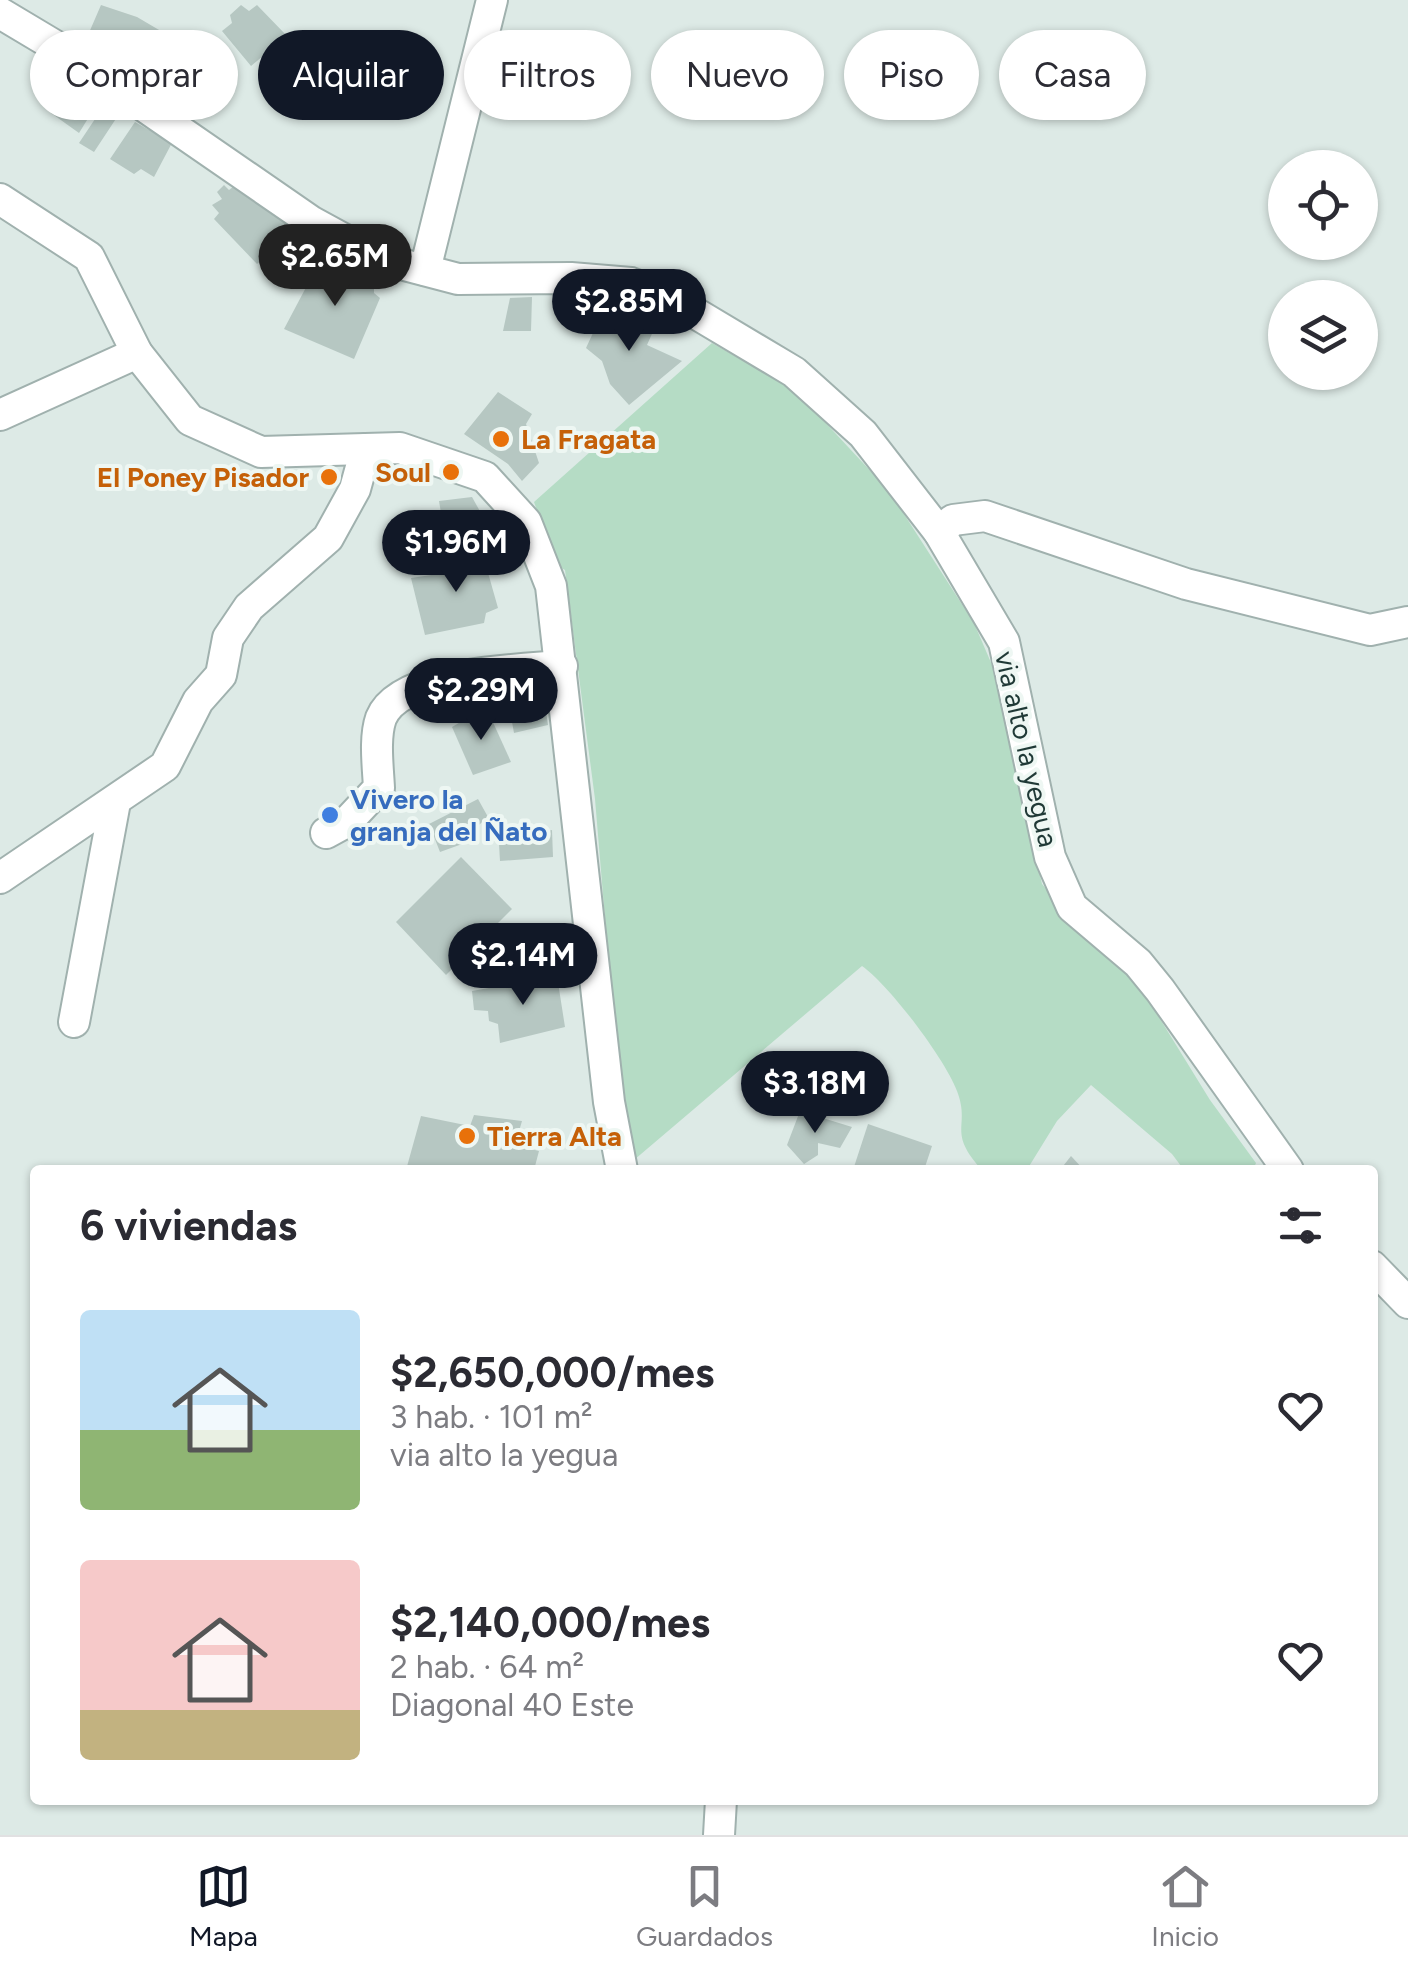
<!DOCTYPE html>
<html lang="es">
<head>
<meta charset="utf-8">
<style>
	body { margin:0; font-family:Figtree,sans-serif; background:#f2f2f3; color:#2b2b33; height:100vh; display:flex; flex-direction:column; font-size:38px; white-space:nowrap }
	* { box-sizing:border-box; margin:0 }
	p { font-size:32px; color:#7c7c81 }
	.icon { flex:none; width:55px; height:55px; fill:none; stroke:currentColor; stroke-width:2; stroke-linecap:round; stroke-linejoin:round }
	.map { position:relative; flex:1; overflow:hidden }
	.details { position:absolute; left:30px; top:1165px; width:1348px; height:640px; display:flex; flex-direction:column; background:#fff; border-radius:10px; box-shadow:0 2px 8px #0004 }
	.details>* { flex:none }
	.top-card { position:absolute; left:30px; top:30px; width:1350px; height:90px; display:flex; gap:20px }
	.buttons { position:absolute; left:1268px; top:150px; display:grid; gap:20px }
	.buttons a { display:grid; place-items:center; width:110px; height:110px; border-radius:50%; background:#fff; box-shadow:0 2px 8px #0004; font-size:50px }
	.price { position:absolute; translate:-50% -85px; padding:0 22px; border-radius:35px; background:#111827; color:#fff; font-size:32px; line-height:65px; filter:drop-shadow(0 2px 5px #0008) }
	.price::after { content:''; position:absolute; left:50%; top:60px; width:30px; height:22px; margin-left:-15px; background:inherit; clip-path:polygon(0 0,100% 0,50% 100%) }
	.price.on { background:#222; color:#fff }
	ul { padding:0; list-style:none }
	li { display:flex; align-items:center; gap:30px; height:250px; padding:0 50px }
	li span { display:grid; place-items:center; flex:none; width:280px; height:200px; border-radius:10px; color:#555 }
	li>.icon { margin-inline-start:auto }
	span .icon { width:120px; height:120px; fill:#fffc; stroke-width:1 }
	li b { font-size:42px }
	h2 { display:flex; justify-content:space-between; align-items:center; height:120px; padding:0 50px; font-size:42px }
	.pill { padding:0 35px; border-radius:45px; background:#fff; box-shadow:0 2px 8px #0004; font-size:35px; line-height:90px }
	.pill.on { background:#111827; color:#fff }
	.dock { display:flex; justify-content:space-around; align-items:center; height:140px; border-top:2px solid #e1e1e2; background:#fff; font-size:28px; color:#7c7c81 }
	.dock a { display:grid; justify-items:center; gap:5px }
	.dock .on { color:#111827 }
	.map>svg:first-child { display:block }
	.green { fill:#b5dcc5 }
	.building { fill:#b6c7c2 }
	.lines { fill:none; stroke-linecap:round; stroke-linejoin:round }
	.minor-casing { stroke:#a0b1ae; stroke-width:34 }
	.minor { stroke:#fff; stroke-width:30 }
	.food-dot { fill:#e8710a; stroke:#eef7f3; stroke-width:4 }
	.shop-dot { fill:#3f7fe0; stroke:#eef7f3; stroke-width:4 }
	.labels { text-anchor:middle; stroke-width:8; stroke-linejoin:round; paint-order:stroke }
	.food-label { font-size:28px; font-weight:bold; fill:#c56008; stroke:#eef7f3; text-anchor:start }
	.street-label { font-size:28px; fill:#1f3936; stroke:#eef7f3 }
	.shop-label { font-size:28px; font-weight:bold; fill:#366cbe; stroke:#eef7f3; text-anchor:start }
</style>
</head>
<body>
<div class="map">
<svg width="1408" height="1835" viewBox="0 0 1408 1835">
	<rect width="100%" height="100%" fill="#ddeae6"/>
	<!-- green -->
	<path class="green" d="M712,343L796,391L877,478L902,511L974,623L992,665L1042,884L1095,946L1128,967L1210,1100L1256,1163L1253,1170H1184L1172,1154L1091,1085L1057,1121L1028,1168L982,1170C946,1130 971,1128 957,1091C945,1059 890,986 862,966L634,1160L620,1098L595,799L565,570L556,565L534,502Z"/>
	<!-- building -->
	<g class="building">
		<path d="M101,5L137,17L188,47L169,81L122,57L113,62L85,42Z"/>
		<path d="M241,5L249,11L257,5L287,36L251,66L222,31L232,23L230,15Z"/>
		<path d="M70,83L95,96L97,104L79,133L51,113Z"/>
		<path d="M108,89L127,102L94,152L79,143L105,104L100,100Z"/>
		<path d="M135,122L149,130L153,125L174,139L154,177L141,169L134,174L110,159Z"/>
		<path d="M243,179L293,232L257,264L214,219L219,213L212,205L222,199L217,192L224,185L229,190Z"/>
		<path d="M321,259L374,279V293L380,298L354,359L284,329Z"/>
		<path d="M532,297L531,331H503L510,298Z"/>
		<path d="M605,307L621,310L655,327L647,345L682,361L629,405L610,384L602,361L586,348Z"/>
		<path d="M498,392L532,414L526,424L539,463L522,481L508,464L464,434Z"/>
		<path d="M472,497L482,515L443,525L439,501Z"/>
		<path d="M481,548L498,608L486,613L484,623L425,635L411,578L438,574L440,566L468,561L464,550Z"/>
		<path d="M541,679L548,725L514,733L512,722L502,721L493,685Z"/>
		<path d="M486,707L511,762L473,775L452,727Z"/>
		<path d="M478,799L488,817L472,831L476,839L440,852L429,824Z"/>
		<path d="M552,830L553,857L500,861L499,844Z"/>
		<path d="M461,857L512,909L446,975L396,922Z"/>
		<path d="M557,976L565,1027L500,1043L498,1024L489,1021L488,1011L474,1010L472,991Z"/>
		<path d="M800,1111L852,1127L840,1148L818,1143V1155L804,1164L787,1145Z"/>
		<path d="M474,1115L522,1121L515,1145L539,1151L534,1170H406L421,1116L470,1126Z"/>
		<path d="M868,1124L932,1146L924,1170H853Z"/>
		<path d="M1071,1156L1084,1170H1060Z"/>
	</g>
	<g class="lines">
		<!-- minor casing -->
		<g class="minor-casing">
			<g id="minor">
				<path d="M0,13L67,53L312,222L378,258L458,279L571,278L631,283L670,298L794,372L863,434L939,532L1004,642L1050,857L1072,907L1138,963L1160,990L1288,1170"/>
				<path d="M0,199L89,257L137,353L190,420L261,452L400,448L485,477L526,522L551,586L609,1102L622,1170"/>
				<path d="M425,270L492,0"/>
				<path d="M0,415L137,353"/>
				<path d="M939,532L953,520L985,516L1186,584L1370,630L1408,622"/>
				<path d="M326,833L348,821L379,788C378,767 374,738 381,718C400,671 519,670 562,666"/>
				<path d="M0,878L165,766L198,701L221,675L228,638L249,607L328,538L355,489L366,449"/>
				<path d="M74,1022L115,802"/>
				<path d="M1372,1266L1408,1303"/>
				<path d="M719,1835L721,1800"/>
			</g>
		</g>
		<!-- minor -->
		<use href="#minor" class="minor"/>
	</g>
	<!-- markers -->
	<g class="food-dot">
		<circle cx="501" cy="439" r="10"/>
		<circle cx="451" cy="472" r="10"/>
		<circle cx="329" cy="477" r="10"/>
		<circle cx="467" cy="1136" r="10"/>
	</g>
	<circle class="shop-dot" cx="330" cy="815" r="10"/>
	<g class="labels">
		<!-- food labels -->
		<g class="food-label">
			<text x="521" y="449">La Fragata</text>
			<text x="431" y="482" text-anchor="end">Soul</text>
			<text x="309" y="487" text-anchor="end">El Poney Pisador</text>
			<text x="487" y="1146">Tierra Alta</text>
		</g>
		<!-- street labels -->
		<g class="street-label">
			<text transform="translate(1027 749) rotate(77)" y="10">via alto la yegua</text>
		</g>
		<!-- shop labels -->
		<g class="shop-label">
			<text x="350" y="809">Vivero la<tspan x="350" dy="32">granja del Ñato</tspan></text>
		</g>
	</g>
</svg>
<div class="buttons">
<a><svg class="icon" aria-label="locate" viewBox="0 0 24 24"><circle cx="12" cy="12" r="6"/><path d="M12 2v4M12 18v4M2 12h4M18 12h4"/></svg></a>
<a><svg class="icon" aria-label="layers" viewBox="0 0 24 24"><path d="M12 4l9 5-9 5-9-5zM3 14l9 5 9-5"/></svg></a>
</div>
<b class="price on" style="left:335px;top:309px">$2.65M</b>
<b class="price" style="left:629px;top:354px">$2.85M</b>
<b class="price" style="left:456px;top:595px">$1.96M</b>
<b class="price" style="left:481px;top:743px">$2.29M</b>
<b class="price" style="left:523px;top:1008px">$2.14M</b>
<b class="price" style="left:815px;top:1136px">$3.18M</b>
<div class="top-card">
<a class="pill">Comprar</a>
<a class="pill on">Alquilar</a>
<a class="pill">Filtros</a>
<a class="pill">Nuevo</a>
<a class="pill">Piso</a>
<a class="pill">Casa</a>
</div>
<section class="details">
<h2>6 viviendas<svg class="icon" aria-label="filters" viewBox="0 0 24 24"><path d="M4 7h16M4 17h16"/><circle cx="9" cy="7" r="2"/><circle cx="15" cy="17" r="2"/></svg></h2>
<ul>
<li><span style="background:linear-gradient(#bfe0f5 60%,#8fb573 0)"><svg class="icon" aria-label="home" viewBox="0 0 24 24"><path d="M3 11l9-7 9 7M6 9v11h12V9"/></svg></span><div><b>$2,650,000/mes</b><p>3 hab. · 101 m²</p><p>via alto la yegua</p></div><svg class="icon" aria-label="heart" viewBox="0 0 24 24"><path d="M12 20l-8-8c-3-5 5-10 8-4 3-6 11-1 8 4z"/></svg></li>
<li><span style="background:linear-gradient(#f6c9c9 75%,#c2b280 0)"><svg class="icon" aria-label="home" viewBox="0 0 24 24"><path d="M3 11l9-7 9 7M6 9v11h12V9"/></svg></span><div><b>$2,140,000/mes</b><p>2 hab. · 64 m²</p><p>Diagonal 40 Este</p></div><svg class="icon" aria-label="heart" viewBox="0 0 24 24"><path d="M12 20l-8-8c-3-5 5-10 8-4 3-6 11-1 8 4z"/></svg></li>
</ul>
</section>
</div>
<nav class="dock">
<a class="on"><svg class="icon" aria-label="map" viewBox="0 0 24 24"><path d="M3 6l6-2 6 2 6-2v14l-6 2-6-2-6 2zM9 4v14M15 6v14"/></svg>Mapa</a>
<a><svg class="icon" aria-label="saved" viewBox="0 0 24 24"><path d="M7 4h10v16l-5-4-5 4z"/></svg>Guardados</a>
<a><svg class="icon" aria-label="home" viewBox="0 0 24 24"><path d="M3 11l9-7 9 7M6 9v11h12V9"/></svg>Inicio</a>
</nav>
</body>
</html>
